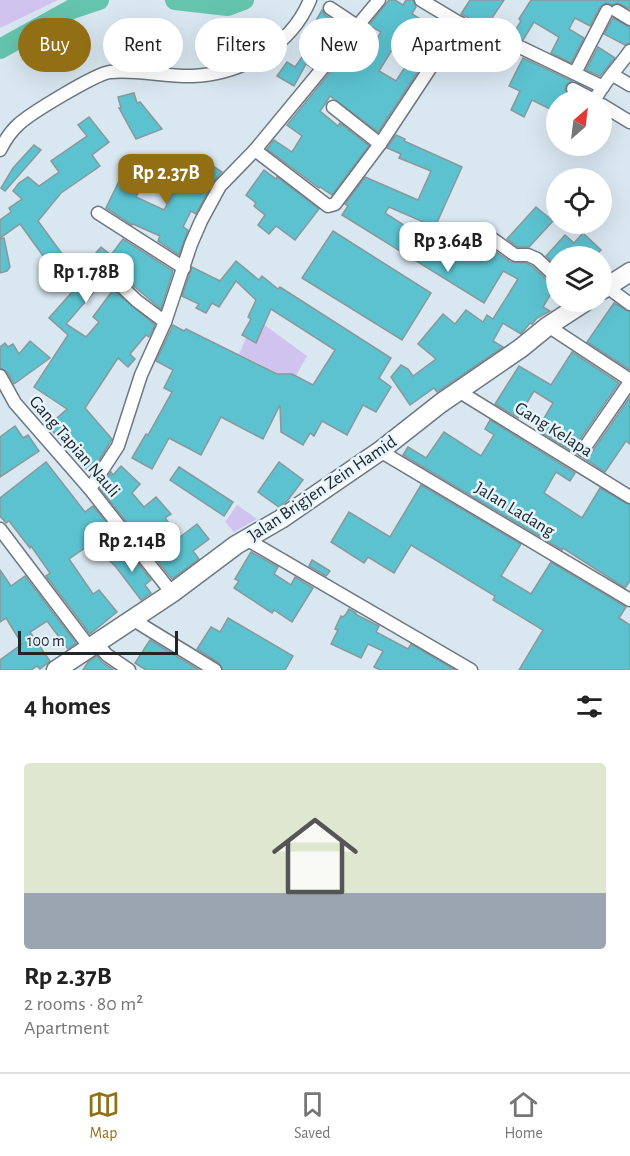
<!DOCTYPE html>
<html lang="en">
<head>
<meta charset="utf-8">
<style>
	body { margin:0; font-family:"Alegreya Sans",sans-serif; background:#f6f6f6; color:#222; height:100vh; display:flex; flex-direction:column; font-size:22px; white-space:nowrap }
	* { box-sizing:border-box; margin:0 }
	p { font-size:20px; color:#767676 }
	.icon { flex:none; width:33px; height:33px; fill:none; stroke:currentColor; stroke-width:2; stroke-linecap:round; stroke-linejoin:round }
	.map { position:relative; height:670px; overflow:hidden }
	.side { display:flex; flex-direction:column; background:#fff; flex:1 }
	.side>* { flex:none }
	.guide { position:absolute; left:18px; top:18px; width:594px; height:54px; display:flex; gap:12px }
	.needle { width:39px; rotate:28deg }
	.buttons { position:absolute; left:546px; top:90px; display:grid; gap:12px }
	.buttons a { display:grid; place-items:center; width:66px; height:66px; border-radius:50%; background:#fff; box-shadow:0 6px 24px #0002; font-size:30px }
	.scale { position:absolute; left:18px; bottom:15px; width:160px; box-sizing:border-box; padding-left:6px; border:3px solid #212629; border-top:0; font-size:16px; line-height:21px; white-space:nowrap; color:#212629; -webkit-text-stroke:4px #e6f4fe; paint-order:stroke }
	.price { position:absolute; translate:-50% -51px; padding:0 14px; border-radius:12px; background:#fff; color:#222; font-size:20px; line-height:39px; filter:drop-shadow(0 2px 3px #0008) }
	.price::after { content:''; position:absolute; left:50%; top:36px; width:18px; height:14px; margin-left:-9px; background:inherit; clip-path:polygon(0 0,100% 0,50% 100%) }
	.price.selected { background:#926e15; color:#fff }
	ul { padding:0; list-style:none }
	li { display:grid; align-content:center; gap:12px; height:318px; padding:0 24px }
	li span { display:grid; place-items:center; height:186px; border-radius:6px; color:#555 }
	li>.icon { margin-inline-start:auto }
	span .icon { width:108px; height:108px; fill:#fffc; stroke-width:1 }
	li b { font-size:26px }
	h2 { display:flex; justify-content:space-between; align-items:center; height:72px; padding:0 24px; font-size:26px }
	.pill { padding:0 21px; border-radius:27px; background:#fff; box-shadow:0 6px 24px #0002; font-size:21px; line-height:54px }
	.pill.selected { background:#926e15; color:#fff }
	.tab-bar { display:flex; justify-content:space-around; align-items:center; height:84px; border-top:2px solid #e0e0e0; background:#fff; font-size:16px; color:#767676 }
	.tab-bar a { display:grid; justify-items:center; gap:3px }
	.tab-bar .selected { color:#926e15 }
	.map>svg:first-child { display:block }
	.green { fill:#d1c3ef }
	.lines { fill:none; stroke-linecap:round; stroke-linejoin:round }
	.river { stroke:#65c4ae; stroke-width:20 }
	.building { fill:#5cc2d0; stroke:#88989b; stroke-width:1.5; fill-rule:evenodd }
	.minor-casing { stroke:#6c7881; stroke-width:15 }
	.primary-casing { stroke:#6c7881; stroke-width:21 }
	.minor { stroke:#fff; stroke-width:12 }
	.primary { stroke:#fff; stroke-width:18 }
	.labels { text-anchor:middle; stroke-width:5; stroke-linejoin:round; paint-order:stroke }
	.street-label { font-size:18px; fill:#212629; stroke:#e6f4fe }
</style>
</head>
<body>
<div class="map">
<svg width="630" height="670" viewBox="0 0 630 670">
	<rect width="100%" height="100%" fill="#d9e7f0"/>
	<!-- green -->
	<g class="green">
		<path d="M0,0H58L0,28Z"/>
		<path d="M255,318L307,356L293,381L239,354Z"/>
		<path d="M237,505L257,519L234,532L225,522Z"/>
	</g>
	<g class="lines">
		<!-- river -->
		<g class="river">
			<path d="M175,0L228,6L244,0"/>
			<path d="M0,49L72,9L99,0"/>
		</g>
	</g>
	<!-- building -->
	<g class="building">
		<path d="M389,0H395L403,5L406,0H413L416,7L412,14L437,29L440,23L447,28L378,132L330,96L325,104L320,111L338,126L340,123L369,146L332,195L320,187L319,188L267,149L274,140L292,152L302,136L287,125L350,48L359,53L365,42L372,46L381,32L369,25ZM406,27L424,38L396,81L379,71Z"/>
		<path d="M470,0H504L486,27L461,14Z"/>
		<path d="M531,0H630V9L618,3L612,5L606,3L600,7L590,26L575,18L569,29L584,38L571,63L551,53L559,37L534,22L523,40L512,36L521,21L519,19Z"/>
		<path d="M322,10L325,15L345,28L312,68L306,64L294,86L277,76L287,62L295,67L317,36L310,31Z"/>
		<path d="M613,18L630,27V43L625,45L604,34Z"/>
		<path d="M598,47L615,58L600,76L586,70Z"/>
		<path d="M523,58L572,81L566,85L565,90L569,96L577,100H556V112L532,100L524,117L511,110L520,91L509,86Z"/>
		<path d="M134,93L137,103L140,102L162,129L136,139L119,108H121L118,97Z"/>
		<path d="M89,117L109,142L92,155L100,166L61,193L38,221L68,262L80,272L101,247L111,255L123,239L173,271L161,309L123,277L126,273L117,265L114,268L105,261H100L95,268L97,275L91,282L98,287L66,324L86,337L99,322L93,317L113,290L155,325L149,337L146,335L130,354L135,359L128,367L118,358L85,408L112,439L97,464L88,471L48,426L67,409L34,387L68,335L49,318L73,291L59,278L20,224L0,238V220L11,212L9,208L22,199L13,191L19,183L28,177L39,186L59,172L51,161L87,136L78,125Z"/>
		<path d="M396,135L405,139L404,141L462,167L435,227L389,207L385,213L455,258L466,240L459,236L465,226L482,236L485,244L510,262L526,263L532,266L550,283L556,285L543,307L550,311L537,318L532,324L530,323L521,334L503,323L493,341L503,347L437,392L434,388L410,405L391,377L401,365L408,369L413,376L436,359L418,344L443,314L455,324L466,310L483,322L487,315L493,319L518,279L503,271L484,303L342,215L348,206L345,204L365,177L418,200L431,171L399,158L401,154L387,148Z"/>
		<path d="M34,145L41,150L5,191L1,188L13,168Z"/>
		<path d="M199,157L222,172L213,182L196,214L191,211L183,227L188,230L179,255L158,241L160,236L133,224L132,225L106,208L121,177L141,186L136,197L164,210L180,179L183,181Z"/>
		<path d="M264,170L276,179L277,177L319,209L295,240L276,226L269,234L258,225L265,215L254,206L256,203L246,195Z"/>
		<path d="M536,207L553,221L529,247H518L507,239Z"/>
		<path d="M333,231L431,293L402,340L302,278Z"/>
		<path d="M583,233L601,250L595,256H556V266L546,256L565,235L574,243Z"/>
		<path d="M4,238L10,267L7,271L0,273V239Z"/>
		<path d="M236,261L259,280L262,276L278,289L280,287L391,358L379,378L391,387L376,412L363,405L347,435L322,421L314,436L310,433L303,445L281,432L280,405L263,439L221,417L201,455L169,438L152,469L132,458L146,434L148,435L172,392L164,388L173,370L156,361L173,325L184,331L186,329L277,374H292L313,385L335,350L271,309L256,343L242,335L251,319L248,317L256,300L236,281L219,307L212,303L206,313L196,308L199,304L182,296L192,267L220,281Z"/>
		<path d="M614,303L630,312V370L587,342Z"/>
		<path d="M30,341L50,358L14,384L7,372L0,368V347L5,343L8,347L13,344L19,354Z"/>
		<path d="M572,352L619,383L576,445V454L537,430L553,403L534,391L518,418L495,404L519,366L551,385Z"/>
		<path d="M630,397V444L626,441L605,472L583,458L590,455Z"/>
		<path d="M490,420L575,473L570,481L556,472L544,493L582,518L600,488L630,505V581L625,588L563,548L562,550L403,455L408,447L426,458L444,432L481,456L494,435L485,429Z"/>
		<path d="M15,426L23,438L28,435L39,451L0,477V437Z"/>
		<path d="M46,462L85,512L93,506L113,531L94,547L91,544L69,559L93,594L99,590L117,612L90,634L46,576L50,573L31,546L30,548L9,521L6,523L0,516V498Z"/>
		<path d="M279,462L303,480L288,500L279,507L258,492Z"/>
		<path d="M121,466L140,484L132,493L144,507L156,497L171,514L165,518L180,537L197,524L209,539L193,551L199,559L172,579L100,489L111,472L113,475Z"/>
		<path d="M179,467L233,502L224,516L170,480Z"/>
		<path d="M421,485L521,544L501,576L531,594L551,562L626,607L619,618L630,625V670H519L543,630L493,600L495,596L411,545L394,573L368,557L364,563L331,542L349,512L390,537Z"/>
		<path d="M126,548L151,580L145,585L151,593L141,600L116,567L110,561Z"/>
		<path d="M251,552L278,567L274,574L291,585L295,577L313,588L292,622L274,610L272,613L234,588L239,581L235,579Z"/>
		<path d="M312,560L330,571L326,576L309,566Z"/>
		<path d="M0,570L11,586L25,576L76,643L68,649L47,621L30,632L50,661L40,669L37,666L31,670H0V660L22,644L6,618L0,622Z"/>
		<path d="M349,609L356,613L355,614L379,626L376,632L408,649L411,644L455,670H380L374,667L383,651L368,644L361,658L331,644L338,630L335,629L341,616L343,617L346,614Z"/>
		<path d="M228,618L293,656L285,670H223L219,663L197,649L211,627L220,632Z"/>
		<path d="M150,640L199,670H146L135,663Z"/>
		<path d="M97,656L102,662L114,670H83L88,662Z"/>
	</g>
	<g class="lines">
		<!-- minor casing -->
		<g class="minor-casing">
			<g id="minor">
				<path d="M421,0L471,30L522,48L603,87"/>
				<path d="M330,8L357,26"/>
				<path d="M617,11L630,19"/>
				<path d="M575,73L607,11"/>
				<path d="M613,75L630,85"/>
				<path d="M573,89L594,100"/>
				<path d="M595,100C602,84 619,67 630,51"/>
				<path d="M602,105L630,122"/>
				<path d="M333,107L380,144"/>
				<path d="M0,150C5,140 11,131 19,124C31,113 95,74 110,72C137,69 166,77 193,76C242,74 291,46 310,0"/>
				<path d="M255,150L328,206L335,204L380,144L460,23"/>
				<path d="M98,213L184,268"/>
				<path d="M490,237L515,255H528L537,259L556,277"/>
				<path d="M103,269L137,301L165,322"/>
				<path d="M607,287L630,304"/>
				<path d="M548,326L630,380"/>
				<path d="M0,376L15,403L90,489L172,593"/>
				<path d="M460,392L630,497"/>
				<path d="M583,450L630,382"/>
				<path d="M380,451L630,600"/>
				<path d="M90,489L118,446L141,375L165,322L191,244L201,221L220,186L255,150L379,0"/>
				<path d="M0,529L90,648"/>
				<path d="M246,539L471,670"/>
				<path d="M132,619L215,670"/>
				<path d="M96,643L107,655L129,670"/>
			</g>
		</g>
		<!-- primary casing -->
		<g class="primary-casing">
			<g id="primary">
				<path d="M602,290L630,272"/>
				<path d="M56,670L172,593L236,545L281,519L380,451L441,403L521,348L548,326L585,302"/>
			</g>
		</g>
		<!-- minor -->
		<use href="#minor" class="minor"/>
		<!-- primary -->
		<use href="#primary" class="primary"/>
	</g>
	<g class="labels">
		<!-- street labels -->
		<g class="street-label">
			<text transform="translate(554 429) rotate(32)" y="6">Gang Kelapa</text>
			<text transform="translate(75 446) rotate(49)" y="6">Gang Tapian Nauli</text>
			<text transform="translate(322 488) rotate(-34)" y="6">Jalan Brigjen Zein Hamid</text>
			<text transform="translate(515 509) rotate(31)" y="6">Jalan Ladang</text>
		</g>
	</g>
</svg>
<div class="buttons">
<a><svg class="needle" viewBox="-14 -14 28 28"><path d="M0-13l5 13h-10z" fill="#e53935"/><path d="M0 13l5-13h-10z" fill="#767676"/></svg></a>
<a><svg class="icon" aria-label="locate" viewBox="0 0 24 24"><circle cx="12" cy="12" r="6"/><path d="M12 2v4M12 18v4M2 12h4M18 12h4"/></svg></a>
<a><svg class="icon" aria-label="layers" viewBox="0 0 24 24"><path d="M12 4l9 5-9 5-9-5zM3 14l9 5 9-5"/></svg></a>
</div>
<div class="scale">100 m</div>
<b class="price selected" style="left:166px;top:205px">Rp 2.37B</b>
<b class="price" style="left:448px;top:273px">Rp 3.64B</b>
<b class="price" style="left:86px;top:304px">Rp 1.78B</b>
<b class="price" style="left:132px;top:573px">Rp 2.14B</b>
<div class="guide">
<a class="pill selected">Buy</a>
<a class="pill">Rent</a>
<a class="pill">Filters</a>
<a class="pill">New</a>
<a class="pill">Apartment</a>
</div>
</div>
<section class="side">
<h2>4 homes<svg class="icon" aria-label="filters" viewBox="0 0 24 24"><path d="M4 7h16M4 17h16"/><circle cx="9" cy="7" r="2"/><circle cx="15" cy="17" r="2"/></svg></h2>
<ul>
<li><span style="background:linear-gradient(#dfe7d0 70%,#9aa5b1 0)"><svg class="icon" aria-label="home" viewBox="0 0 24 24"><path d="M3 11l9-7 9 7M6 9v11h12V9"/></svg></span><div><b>Rp 2.37B</b><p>2 rooms · 80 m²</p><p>Apartment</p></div></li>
</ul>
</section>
<nav class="tab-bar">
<a class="selected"><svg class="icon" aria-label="map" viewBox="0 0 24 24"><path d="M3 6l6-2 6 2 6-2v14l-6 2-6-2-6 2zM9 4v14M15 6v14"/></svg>Map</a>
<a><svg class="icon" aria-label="saved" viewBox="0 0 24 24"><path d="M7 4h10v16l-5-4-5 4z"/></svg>Saved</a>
<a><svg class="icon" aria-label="home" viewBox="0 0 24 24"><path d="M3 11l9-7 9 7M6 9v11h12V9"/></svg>Home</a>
</nav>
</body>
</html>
